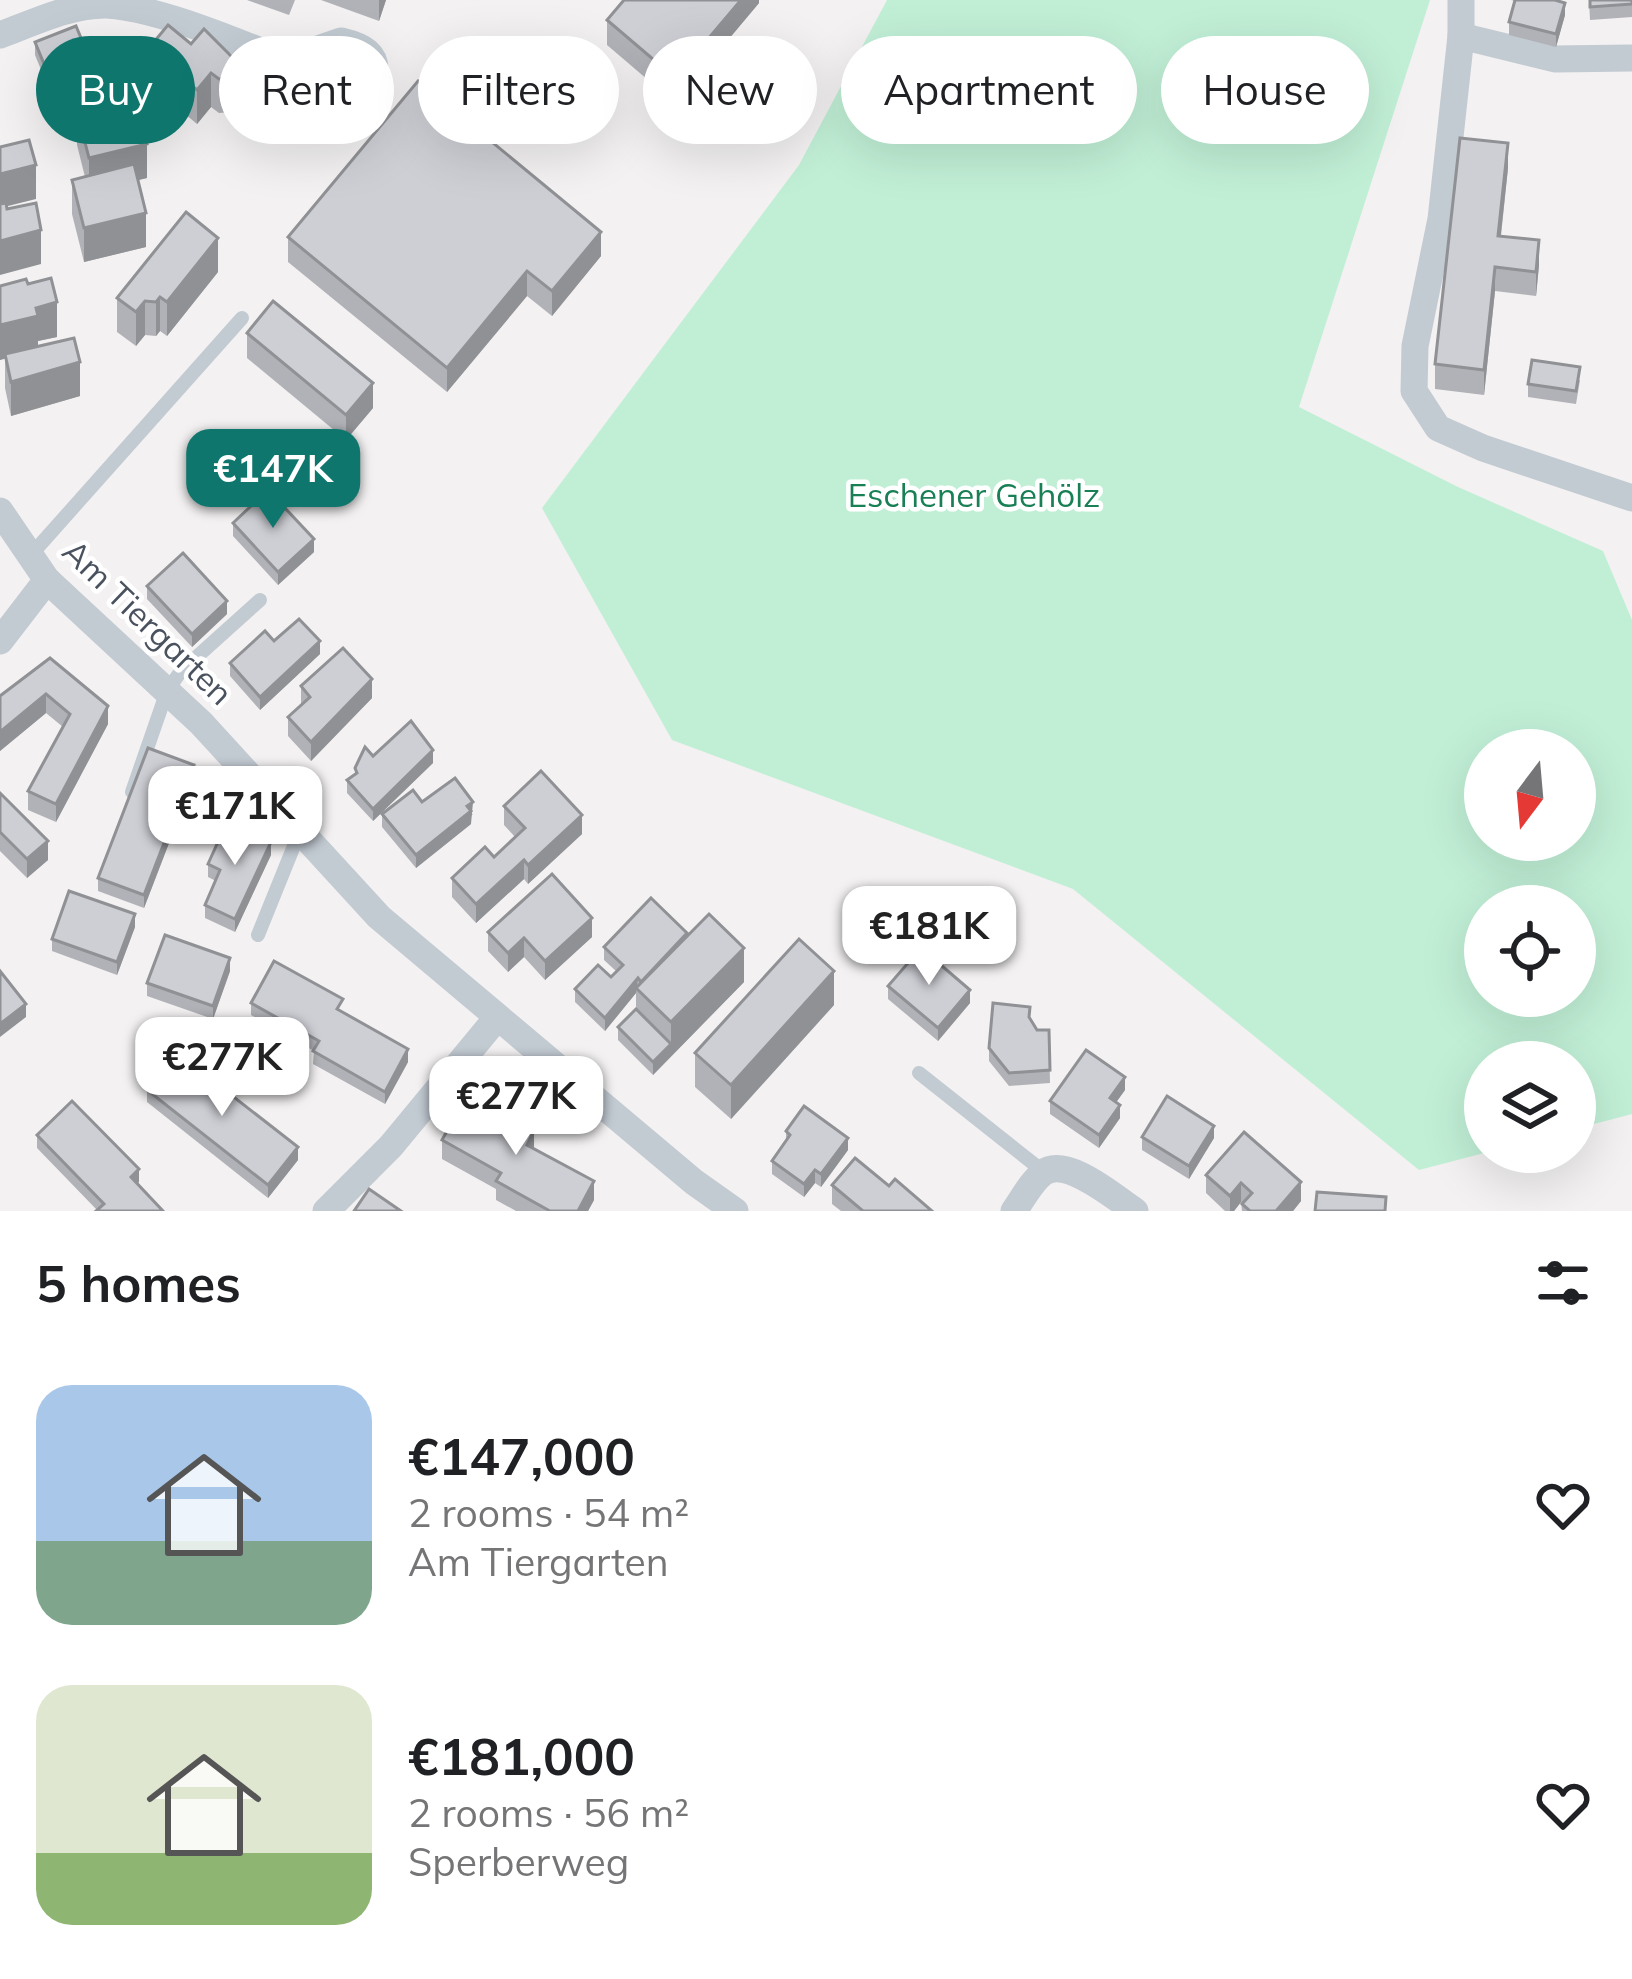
<!DOCTYPE html>
<html lang="en">
<head>
<meta charset="utf-8">
<style>
	body { margin:0; font-family:Mulish,sans-serif; background:#f2f2f2; color:#202124; height:100vh; display:flex; flex-direction:column; font-size:45px; white-space:nowrap }
	* { box-sizing:border-box; margin:0 }
	p { font-size:39px; color:#757577 }
	.icon { flex:none; width:66px; height:66px; fill:none; stroke:currentColor; stroke-width:2; stroke-linecap:round; stroke-linejoin:round }
	.map { position:relative; height:1211px; overflow:hidden }
	.details { display:flex; flex-direction:column; background:#fff; flex:1 }
	.details>* { flex:none }
	.hud { position:absolute; left:36px; top:36px; width:1560px; height:108px; display:flex; gap:24px }
	.needle { width:78px; rotate:196deg }
	.controls { position:absolute; left:1464px; top:729px; display:grid; gap:24px }
	.controls a { display:grid; place-items:center; width:132px; height:132px; border-radius:50%; background:#fff; box-shadow:0 12px 48px #0002; font-size:60px }
	.price { position:absolute; translate:-50% -102px; padding:0 27px; border-radius:24px; background:#fff; color:#222; font-size:39px; line-height:78px; filter:drop-shadow(0 3px 6px #0008) }
	.price::after { content:''; position:absolute; left:50%; top:72px; width:36px; height:27px; margin-left:-18px; background:inherit; clip-path:polygon(0 0,100% 0,50% 100%) }
	.price.selected { background:#0f766e; color:#fff }
	ul { padding:0; list-style:none }
	li { display:flex; align-items:center; gap:36px; height:300px; padding:0 36px }
	li span { display:grid; place-items:center; flex:none; width:336px; height:240px; border-radius:36px; color:#555 }
	li>.icon { margin-inline-start:auto }
	span .icon { width:144px; height:144px; fill:#fffc; stroke-width:1 }
	li b { font-size:51px }
	h2 { display:flex; justify-content:space-between; align-items:center; height:144px; padding:0 36px; font-size:51px }
	.tag { padding:0 42px; border-radius:54px; background:#fff; box-shadow:0 12px 48px #0002; font-size:42px; line-height:108px }
	.tag.selected { background:#0f766e; color:#fff }
	.map>svg:first-child { display:block }
	.green { fill:#c1efd6; fill-rule:evenodd }
	.lines { fill:none; stroke-linecap:round; stroke-linejoin:round }
	.lane { stroke:#c2cad2; stroke-width:14 }
	.street { stroke:#c2cad2; stroke-width:27 }
	.wall { fill:#b1b2b7 }
	.shaded-wall { fill:#909195 }
	.building { fill:#cecfd5; stroke:#909195; stroke-width:3 }
	.labels { text-anchor:middle; stroke-width:9; stroke-linejoin:round; paint-order:stroke }
	.park-label { font-size:33px; fill:#197f55; stroke:#fff }
	.street-label { font-size:33px; fill:#49525e; stroke:#fff }
</style>
</head>
<body>
<div class="map">
<svg width="1632" height="1211" viewBox="0 0 1632 1211">
	<rect width="100%" height="100%" fill="#f3f1f1"/>
	<!-- green -->
	<path class="green" d="M887,0H1430L1299,407L1458,487L1603,551L1632,620V1114L1575,1129V1062H1485L1488,1152L1419,1170L1073,889L672,740L542,508L799,165ZM1485,750H1575V840H1485ZM1485,906H1575V996H1485Z"/>
	<g class="lines">
		<!-- lane -->
		<g class="lane">
			<path d="M30,556L242,318"/>
			<path d="M132,792L167,691L181,671L260,600"/>
			<path d="M258,935L300,831"/>
			<path d="M919,1073L1044,1172"/>
		</g>
		<!-- street -->
		<g class="street">
			<path d="M1461,0V36L1441,219L1415,346L1414,391L1438,428L1483,448L1632,498"/>
			<path d="M0,35C33,23 71,4 107,5C173,9 289,64 353,89L374,77C379,53 362,46 341,41L283,61"/>
			<path d="M1461,36L1555,59L1632,58"/>
			<path d="M0,511L47,580L201,723L379,917L694,1182L735,1211"/>
			<path d="M0,641L47,580"/>
			<path d="M326,1211L391,1146L496,1019"/>
			<path d="M1014,1211C1022,1200 1031,1182 1043,1173C1066,1155 1115,1198 1135,1211"/>
		</g>
	</g>
	<!-- wall -->
	<g class="wall">
		<path d="M247,0H295L289,15Z"/>
		<path d="M321,0H386L379,21Z"/>
		<path d="M759,0V3L675,103L607,45V20Z"/>
		<path d="M1511,0H1555L1565,15L1556,47L1509,35V22L1515,1Z"/>
		<path d="M1589,0H1632V17L1590,20Z"/>
		<path d="M35,42L99,94L58,111L35,55Z"/>
		<path d="M191,44L232,57L235,101L230,112L219,113L211,107L197,124L148,83V49Z"/>
		<path d="M77,111L147,178L138,180L146,247L84,262L72,214V180L85,177L77,145Z"/>
		<path d="M1508,168L1501,236L1539,265L1536,296L1495,291L1484,395L1435,389V364Z"/>
		<path d="M288,237L601,256L552,316L527,296L447,392L288,262Z"/>
		<path d="M218,272L167,336L160,331L156,336L145,335L136,346L117,332V298Z"/>
		<path d="M28,284L57,337L38,341V347L80,396L11,416L5,388V358L0,360V286Z"/>
		<path d="M247,333L373,408L346,440L247,358Z"/>
		<path d="M1580,380L1576,404L1528,397V384Z"/>
		<path d="M233,523L314,552L278,585L233,536Z"/>
		<path d="M147,586L227,614L192,647L147,599Z"/>
		<path d="M274,641L320,654L260,710L230,676V663Z"/>
		<path d="M50,658L108,724L56,822L28,810V791L63,727L46,713L0,751V696Z"/>
		<path d="M301,686L372,698L311,761L288,736V717L301,705Z"/>
		<path d="M373,756L433,763L373,821L347,793V780L355,775V768Z"/>
		<path d="M194,778L144,908L98,891V878Z"/>
		<path d="M0,793L48,860L27,878L0,851Z"/>
		<path d="M422,802L473,814L471,816V824L416,868L382,827V814Z"/>
		<path d="M504,806L582,834L528,884L524,879L476,923L452,897V878L494,857L515,837L504,825Z"/>
		<path d="M271,855L235,932L205,918V905L216,881L208,877V864Z"/>
		<path d="M135,927L117,975L52,951V939Z"/>
		<path d="M488,932L592,937L545,980L524,957L508,972L488,951Z"/>
		<path d="M687,933L744,982L653,1075L618,1040V1027L636,1009V993L605,1031L575,1002V989L611,977L616,971L604,960V947Z"/>
		<path d="M230,971L213,1019L147,996V983Z"/>
		<path d="M888,986L970,1003L938,1041L888,999Z"/>
		<path d="M251,1003L342,1012L408,1062L385,1104L313,1064L314,1051L251,1015Z"/>
		<path d="M834,1005L731,1119L695,1087V1053Z"/>
		<path d="M1030,1019L1037,1030H1049L1050,1083L1009,1086L989,1061V1048Z"/>
		<path d="M147,1090L298,1160L268,1198L147,1102Z"/>
		<path d="M1125,1090L1116,1102L1120,1118L1099,1148L1050,1114V1101Z"/>
		<path d="M786,1131L848,1150L821,1187L815,1183L804,1197L772,1174V1161L786,1142Z"/>
		<path d="M37,1135L139,1182L97,1210L37,1148Z"/>
		<path d="M1142,1137L1214,1138L1189,1179L1142,1150Z"/>
		<path d="M442,1140L534,1149L594,1200L588,1211H516L496,1200V1189L442,1159Z"/>
		<path d="M1206,1175L1301,1201L1293,1211H1242L1241,1202L1234,1211H1225L1206,1193Z"/>
		<path d="M832,1185L889,1186L932,1211H841L832,1204Z"/>
	</g>
	<!-- shaded-wall -->
	<g class="shaded-wall">
		<path d="M379,0H386L379,21Z"/>
		<path d="M741,0H759V3L675,103V78Z"/>
		<path d="M1565,3V15L1556,47V34Z"/>
		<path d="M235,67V101L230,112V78Z"/>
		<path d="M211,73V107L197,124V90Z"/>
		<path d="M99,81V94L58,111V98Z"/>
		<path d="M1508,143V168L1498,260V236Z"/>
		<path d="M147,144V178L89,192V158Z"/>
		<path d="M36,165V199L0,208V174Z"/>
		<path d="M146,213V247L84,262V228Z"/>
		<path d="M41,230V264L0,275V241Z"/>
		<path d="M601,232V256L552,316V291Z"/>
		<path d="M218,238V272L167,336V302Z"/>
		<path d="M1539,240V265L1536,296V272Z"/>
		<path d="M1495,267V291L1484,395V370Z"/>
		<path d="M527,271V296L447,392V368Z"/>
		<path d="M160,297V331L156,336V302Z"/>
		<path d="M145,301V335L136,346V312Z"/>
		<path d="M57,302V337L38,341V350L0,360V325L36,308Z"/>
		<path d="M80,362V396L11,416V382Z"/>
		<path d="M373,383V408L346,440V415Z"/>
		<path d="M314,539V552L278,585V572Z"/>
		<path d="M227,601V614L192,647V634Z"/>
		<path d="M320,641V654L260,710V697Z"/>
		<path d="M372,679V698L311,761V742Z"/>
		<path d="M46,694V713L0,751V732Z"/>
		<path d="M108,706V724L56,822V804Z"/>
		<path d="M433,750V763L373,821V809Z"/>
		<path d="M194,765V778L144,908V895Z"/>
		<path d="M473,802L471,824L416,868V855Z"/>
		<path d="M582,815V834L528,884V865Z"/>
		<path d="M48,841V860L27,878V859Z"/>
		<path d="M271,842V855L235,932V919Z"/>
		<path d="M524,860V879L476,923V904Z"/>
		<path d="M135,914V927L117,975V962Z"/>
		<path d="M592,918V937L545,980V961Z"/>
		<path d="M524,938V957L508,972V953Z"/>
		<path d="M744,948V982L653,1075V1062L671,1044V1022Z"/>
		<path d="M230,958V971L213,1019V1006Z"/>
		<path d="M834,971V1005L731,1119V1085Z"/>
		<path d="M638,978L636,993L605,1031V1018Z"/>
		<path d="M970,990V1003L938,1041V1028Z"/>
		<path d="M26,1004V1017L0,1037V1024Z"/>
		<path d="M408,1049V1062L385,1104V1092Z"/>
		<path d="M1125,1077V1090L1110,1111V1098Z"/>
		<path d="M1120,1105V1118L1099,1148V1135Z"/>
		<path d="M1214,1126V1138L1189,1179V1166Z"/>
		<path d="M534,1131V1150L527,1145Z"/>
		<path d="M848,1138V1150L821,1187V1174Z"/>
		<path d="M298,1147V1160L268,1198V1185Z"/>
		<path d="M139,1169V1182L131,1190V1177Z"/>
		<path d="M815,1170V1183L804,1197V1184Z"/>
		<path d="M594,1181V1200L588,1211H578Z"/>
		<path d="M1301,1182V1201L1293,1211H1276Z"/>
		<path d="M1241,1183V1202L1234,1211H1230V1196Z"/>
	</g>
	<!-- building -->
	<g class="building">
		<path d="M624,0H741L675,78L607,20Z"/>
		<path d="M1515,0H1555L1565,3L1556,34L1509,22Z"/>
		<path d="M1590,0H1632V4L1590,7Z"/>
		<path d="M168,25L191,44L204,29L232,57L235,67L230,78L219,79L211,73L197,90L148,49Z"/>
		<path d="M76,26L99,81L58,98L35,42Z"/>
		<path d="M418,81L601,232L552,291L527,271L447,368L288,237Z"/>
		<path d="M135,97L147,144L89,158L77,111Z"/>
		<path d="M1460,138L1508,143L1498,236L1539,240L1536,272L1495,267L1484,370L1435,364Z"/>
		<path d="M29,140L36,165L0,174V147Z"/>
		<path d="M134,164L146,213L84,228L72,180Z"/>
		<path d="M6,203L7,209L36,203L41,230L0,241V204Z"/>
		<path d="M186,212L218,238L167,302L160,297L156,302L145,301L136,312L117,298Z"/>
		<path d="M51,278L57,302L36,308L38,316L0,325V286L26,279L28,284Z"/>
		<path d="M273,301L373,383L346,415L247,333Z"/>
		<path d="M74,338L80,362L11,382L5,354Z"/>
		<path d="M1532,360L1580,367L1576,391L1528,384Z"/>
		<path d="M268,490L314,539L278,572L233,523Z"/>
		<path d="M183,553L227,601L192,634L147,586Z"/>
		<path d="M299,619L320,641L260,697L230,663L265,631L274,641Z"/>
		<path d="M343,648L372,679L311,742L288,717L310,697L301,686Z"/>
		<path d="M50,658L108,706L56,804L28,791L70,714L46,694L0,732V696Z"/>
		<path d="M411,721L433,750L373,809L347,780L357,773L355,768L365,747L373,756Z"/>
		<path d="M148,748L194,765L144,895L98,878Z"/>
		<path d="M541,771L582,815L528,865L524,860L476,904L452,878L485,847L494,857L525,828L504,806Z"/>
		<path d="M455,778L473,802L467,806L471,811L416,855L382,814L413,790L422,802Z"/>
		<path d="M0,793L48,841L27,859L0,832Z"/>
		<path d="M227,822L271,842L235,919L205,905L220,870L208,864Z"/>
		<path d="M552,874L592,918L545,961L524,938L508,953L488,932Z"/>
		<path d="M69,891L135,914L117,962L52,939Z"/>
		<path d="M651,898L687,933L641,982L638,978L605,1018L575,989L598,965L611,977L623,965L604,947Z"/>
		<path d="M709,914L744,948L671,1022L636,988Z"/>
		<path d="M165,935L230,958L213,1006L147,983Z"/>
		<path d="M799,939L834,971L731,1085L695,1053Z"/>
		<path d="M921,948L970,990L938,1028L888,986Z"/>
		<path d="M274,961L343,999L337,1009L408,1049L385,1092L313,1051L319,1041L251,1003Z"/>
		<path d="M0,971L26,1004L0,1024Z"/>
		<path d="M993,1003L1030,1007L1029,1017L1037,1030H1049L1050,1070L1009,1073L989,1048Z"/>
		<path d="M636,1009L671,1044L653,1062L618,1027Z"/>
		<path d="M1086,1050L1125,1077L1110,1098L1120,1105L1099,1135L1050,1101Z"/>
		<path d="M176,1052L298,1147L268,1185L147,1090Z"/>
		<path d="M467,1095L534,1131L527,1145L594,1181L578,1211H550L496,1181L501,1173L442,1140Z"/>
		<path d="M1167,1096L1214,1126L1189,1166L1142,1137Z"/>
		<path d="M72,1101L139,1169L131,1177L163,1211H96L104,1204L37,1135Z"/>
		<path d="M804,1106L848,1138L821,1174L815,1170L804,1184L772,1161L790,1135L786,1131Z"/>
		<path d="M1244,1132L1301,1182L1276,1211H1250L1242,1204L1252,1193L1241,1183L1230,1196L1206,1175Z"/>
		<path d="M855,1158L889,1186L895,1179L932,1211H863L832,1185Z"/>
		<path d="M369,1189L401,1211H354Z"/>
		<path d="M1317,1192L1386,1197L1385,1211H1315Z"/>
	</g>
	<g class="labels">
		<!-- park labels -->
		<g class="park-label">
			<text x="974" y="507">Eschener Gehölz</text>
		</g>
		<!-- street labels -->
		<g class="street-label">
			<text transform="translate(148 622) rotate(44)" y="12">Am Tiergarten</text>
		</g>
	</g>
</svg>
<div class="controls">
<a><svg class="needle" viewBox="-14 -14 28 28"><path d="M0-13l5 13h-10z" fill="#e53935"/><path d="M0 13l5-13h-10z" fill="#757577"/></svg></a>
<a><svg class="icon" aria-label="locate" viewBox="0 0 24 24"><circle cx="12" cy="12" r="6"/><path d="M12 2v4M12 18v4M2 12h4M18 12h4"/></svg></a>
<a><svg class="icon" aria-label="layers" viewBox="0 0 24 24"><path d="M12 4l9 5-9 5-9-5zM3 14l9 5 9-5"/></svg></a>
</div>
<b class="price selected" style="left:273px;top:531px">€147K</b>
<b class="price" style="left:235px;top:868px">€171K</b>
<b class="price" style="left:929px;top:988px">€181K</b>
<b class="price" style="left:222px;top:1119px">€277K</b>
<b class="price" style="left:516px;top:1158px">€277K</b>
<div class="hud">
<a class="tag selected">Buy</a>
<a class="tag">Rent</a>
<a class="tag">Filters</a>
<a class="tag">New</a>
<a class="tag">Apartment</a>
<a class="tag">House</a>
</div>
</div>
<section class="details">
<h2>5 homes<svg class="icon" aria-label="filters" viewBox="0 0 24 24"><path d="M4 7h16M4 17h16"/><circle cx="9" cy="7" r="2"/><circle cx="15" cy="17" r="2"/></svg></h2>
<ul>
<li><span style="background:linear-gradient(#a9c7e8 65%,#7fa58c 0)"><svg class="icon" aria-label="home" viewBox="0 0 24 24"><path d="M3 11l9-7 9 7M6 9v11h12V9"/></svg></span><div><b>€147,000</b><p>2 rooms · 54 m²</p><p>Am Tiergarten</p></div><svg class="icon" aria-label="heart" viewBox="0 0 24 24"><path d="M12 20l-8-8c-3-5 5-10 8-4 3-6 11-1 8 4z"/></svg></li>
<li><span style="background:linear-gradient(#dfe7d0 70%,#8fb573 0)"><svg class="icon" aria-label="home" viewBox="0 0 24 24"><path d="M3 11l9-7 9 7M6 9v11h12V9"/></svg></span><div><b>€181,000</b><p>2 rooms · 56 m²</p><p>Sperberweg</p></div><svg class="icon" aria-label="heart" viewBox="0 0 24 24"><path d="M12 20l-8-8c-3-5 5-10 8-4 3-6 11-1 8 4z"/></svg></li>
</ul>
</section>
</body>
</html>
